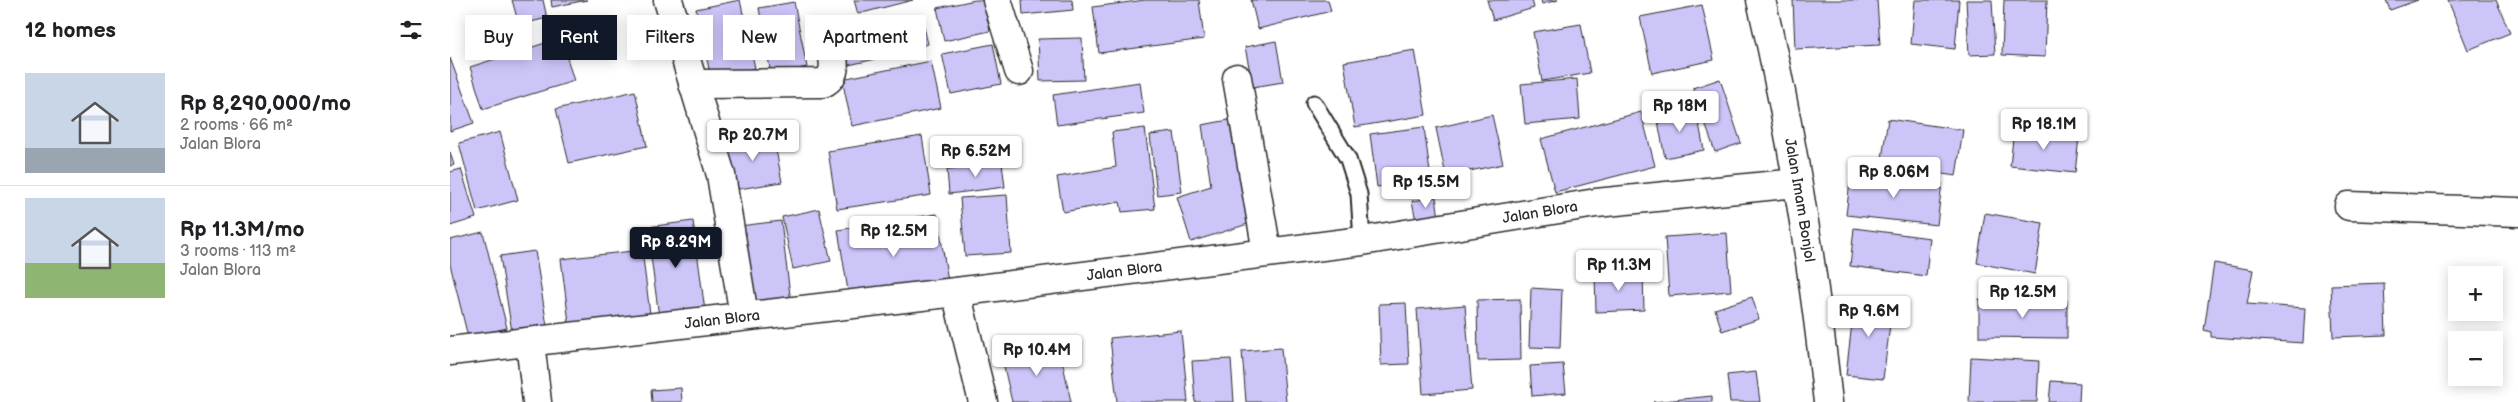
<!DOCTYPE html>
<html lang="en">
<head>
<meta charset="utf-8">
<style>
	body { margin:0; font-family:"Balsamiq Sans",sans-serif; background:#f6f6f6; color:#202124; height:100vh; display:flex; flex-direction:column; font-size:19px; white-space:nowrap }
	* { box-sizing:border-box; margin:0 }
	p { font-size:16px; color:#757577 }
	.icon { flex:none; width:28px; height:28px; fill:none; stroke:currentColor; stroke-width:2; stroke-linecap:round; stroke-linejoin:round }
	.map { position:relative; flex:1; overflow:hidden }
	.side { display:flex; flex-direction:column; background:#fff; width:450px }
	.side>* { flex:none }
	.guide { position:absolute; left:15px; top:15px; width:475px; height:45px; display:flex; gap:10px }
	.buttons { position:absolute; left:1998px; top:266px; display:grid; gap:10px }
	.buttons a { display:grid; place-items:center; width:55px; height:55px; border-radius:0px; background:#fff; box-shadow:0 2px 12px #0003; font-size:25px }
	.price { position:absolute; translate:-50% -42px; padding:0 11px; border-radius:5px; background:#fff; color:#222; font-size:16px; line-height:32px; filter:drop-shadow(0 1px 2px #0008) }
	.price::after { content:''; position:absolute; left:50%; top:30px; width:15px; height:11px; margin-left:-8px; background:inherit; clip-path:polygon(0 0,100% 0,50% 100%) }
	.price.active { background:#111827; color:#fff }
	ul { padding:0; list-style:none }
	li { display:flex; align-items:center; gap:15px; height:125px; padding:0 25px }
	li+li { border-top:1px solid #e0e0e0 }
	li span { display:grid; place-items:center; flex:none; width:140px; height:100px; border-radius:0px; color:#555 }
	li>.icon { margin-inline-start:auto }
	span .icon { width:60px; height:60px; fill:#fffc; stroke-width:1 }
	li b { font-size:21px }
	h2 { display:flex; justify-content:space-between; align-items:center; height:60px; padding:0 25px; font-size:21px }
	.pill { padding:0 18px; border-radius:0px; background:#fff; box-shadow:0 2px 12px #0003; font-size:18px; line-height:45px }
	.pill.active { background:#111827; color:#fff }
	main { display:flex; flex:1; min-height:0 }
	.map>svg:first-child { display:block }
	.building { fill:#ccc5f8; stroke:#2b2b2b }
	.lines { fill:none; stroke-linecap:round; stroke-linejoin:round }
	.service-casing { stroke:#2b2b2b; stroke-width:19 }
	.minor-casing { stroke:#2b2b2b; stroke-width:31 }
	.trunk-casing { stroke:#2b2b2b; stroke-width:31 }
	.service { stroke:#fff; stroke-width:15 }
	.minor { stroke:#fff; stroke-width:28 }
	.trunk { stroke:#fff; stroke-width:28 }
	.labels { text-anchor:middle; stroke-width:4.5; stroke-linejoin:round; paint-order:stroke }
	.street-label { font-size:15px; fill:#2b2b2b; stroke:#fff }
</style>
</head>
<body>
<main>
<section class="side">
<h2>12 homes<svg class="icon" aria-label="filters" viewBox="0 0 24 24"><path d="M4 7h16M4 17h16"/><circle cx="9" cy="7" r="2"/><circle cx="15" cy="17" r="2"/></svg></h2>
<ul>
<li><span style="background:linear-gradient(#c9d6e8 75%,#9aa5b1 0)"><svg class="icon" aria-label="home" viewBox="0 0 24 24"><path d="M3 11l9-7 9 7M6 9v11h12V9"/></svg></span><div><b>Rp 8,290,000/mo</b><p>2 rooms · 66 m²</p><p>Jalan Blora</p></div></li>
<li><span style="background:linear-gradient(#c9d6e8 65%,#8fb573 0)"><svg class="icon" aria-label="home" viewBox="0 0 24 24"><path d="M3 11l9-7 9 7M6 9v11h12V9"/></svg></span><div><b>Rp 11.3M/mo</b><p>3 rooms · 113 m²</p><p>Jalan Blora</p></div></li>
</ul>
</section>
<div class="map">
<svg width="2068" height="402" viewBox="0 0 2068 402">
	<rect width="100%" height="100%" fill="#fff"/>
	<filter id="ink" filterUnits="userSpaceOnUse"><feTurbulence type="fractalNoise" baseFrequency=".02" numOctaves="2"/><feDisplacementMap in="SourceGraphic" scale="10" xChannelSelector="R" yChannelSelector="G"/><feConvolveMatrix kernelMatrix="1 2 1 2 8 2 1 2 1" color-interpolation-filters="sRGB"/></filter>
	<g filter="url(#ink)">
		<!-- building -->
		<g class="building">
			<path d="M62,0H93L97,18L69,25Z"/>
			<path d="M101,0H137L102,7Z"/>
			<path d="M290,0L305,68L261,78L246,9Z"/>
			<path d="M404,0H463L408,14Z"/>
			<path d="M525,0H533L540,31L494,41L487,8Z"/>
			<path d="M572,0H622L623,10L573,15Z"/>
			<path d="M695,0H749L754,39L649,53L643,7Z"/>
			<path d="M801,0H878L881,11L808,29Z"/>
			<path d="M1037,0H1082L1084,8L1043,20Z"/>
			<path d="M1091,0H1108L1092,4Z"/>
			<path d="M1343,0H1427L1430,45L1345,49Z"/>
			<path d="M1465,0H1509L1505,49L1461,44Z"/>
			<path d="M1516,0H1542L1545,54L1519,55Z"/>
			<path d="M1554,0H1597L1595,57L1552,55Z"/>
			<path d="M1936,0H1968L1940,10Z"/>
			<path d="M1998,0H2046L2060,33L2018,50Z"/>
			<path d="M344,2L357,67L321,74L309,8Z"/>
			<path d="M1252,5L1264,60L1202,73L1190,17Z"/>
			<path d="M471,15L478,44L449,52L441,23Z"/>
			<path d="M427,22L435,57L394,66L386,32Z"/>
			<path d="M1131,24L1140,73L1092,81L1083,32Z"/>
			<path d="M111,38L124,81L33,109L20,67Z"/>
			<path d="M632,38L634,80L590,81L588,39Z"/>
			<path d="M826,41L833,82L803,87L795,47Z"/>
			<path d="M543,44L551,84L501,94L492,54Z"/>
			<path d="M965,50L976,115L905,127L894,62Z"/>
			<path d="M0,58L24,123L0,131Z"/>
			<path d="M481,61L491,108L402,126L392,79Z"/>
			<path d="M1127,79L1130,119L1075,124L1071,84Z"/>
			<path d="M1270,79L1291,143L1265,152L1243,88Z"/>
			<path d="M690,82L694,113L607,125L603,95Z"/>
			<path d="M185,91L197,146L119,163L106,109Z"/>
			<path d="M1246,108L1254,150L1215,158L1207,116Z"/>
			<path d="M1191,112L1205,166L1105,192L1091,139Z"/>
			<path d="M1042,115L1053,164L996,176L986,128Z"/>
			<path d="M784,119L801,223L741,242L727,197L761,186L752,125Z"/>
			<path d="M1438,119L1513,130L1506,176L1431,165Z"/>
			<path d="M974,127L981,180L927,187L920,134Z"/>
			<path d="M695,128L705,209L672,212L670,202L613,212L607,177L666,167L662,132Z"/>
			<path d="M1564,129L1629,137L1625,173L1560,166Z"/>
			<path d="M50,132L68,200L27,211L9,143Z"/>
			<path d="M724,132L732,192L707,195L700,135Z"/>
			<path d="M323,133L332,182L283,190L274,142Z"/>
			<path d="M472,136L481,195L387,209L378,151Z"/>
			<path d="M0,152L4,165L0,166Z"/>
			<path d="M552,163L555,187L499,194L497,169Z"/>
			<path d="M11,169L26,218L0,226V172Z"/>
			<path d="M1401,173L1492,183L1487,225L1396,215Z"/>
			<path d="M557,195L561,253L515,256L510,198Z"/>
			<path d="M986,197L989,218L966,221L962,201Z"/>
			<path d="M369,209L381,261L343,269L332,217Z"/>
			<path d="M1535,213L1593,223L1585,274L1527,263Z"/>
			<path d="M487,214L499,287L400,303L388,230Z"/>
			<path d="M243,221L255,311L209,317L197,227Z"/>
			<path d="M331,221L341,303L299,308L289,226Z"/>
			<path d="M1404,228L1480,238L1476,276L1400,266Z"/>
			<path d="M33,232L57,328L18,337L0,264V240Z"/>
			<path d="M1277,233L1281,291L1219,296L1215,237Z"/>
			<path d="M192,250L201,322L120,331L111,259Z"/>
			<path d="M85,251L97,326L62,332L50,256Z"/>
			<path d="M1764,263L1803,270L1797,304L1855,308L1853,343L1761,337V332L1754,330Z"/>
			<path d="M1193,273L1194,310L1146,312L1145,274Z"/>
			<path d="M1934,283L1936,335L1883,337L1881,285Z"/>
			<path d="M1081,288L1112,290L1110,348L1079,347Z"/>
			<path d="M1302,297L1309,319L1272,331L1265,309Z"/>
			<path d="M1405,297L1443,302L1433,379L1396,375Z"/>
			<path d="M1070,299L1071,360L1028,361L1027,300Z"/>
			<path d="M1529,299L1617,300V338L1529,337Z"/>
			<path d="M956,303L959,364L931,365L929,304Z"/>
			<path d="M1015,305L1022,390L973,394L967,309Z"/>
			<path d="M731,331L738,402H667L660,338Z"/>
			<path d="M609,345L621,402H562L552,358Z"/>
			<path d="M831,348L836,402H796L792,351Z"/>
			<path d="M1521,357L1589,361L1587,402H1519Z"/>
			<path d="M781,359L784,402H745L742,361Z"/>
			<path d="M1113,364L1116,393L1082,396L1080,366Z"/>
			<path d="M1306,372L1310,402H1280L1277,375Z"/>
			<path d="M1601,381L1630,383L1629,402H1599Z"/>
			<path d="M231,388L232,402H202L201,390Z"/>
			<path d="M1262,396V402H1203Z"/>
		</g>
		<g class="lines">
			<!-- service casing -->
			<g class="service-casing">
				<path id="service" d="M864,103L898,159L909,194L912,241"/>
			</g>
			<!-- minor casing -->
			<g class="minor-casing">
				<g id="minor">
					<path d="M218,0L271,175L294,316"/>
					<path d="M547,0L569,71"/>
					<path d="M787,78L817,252"/>
					<path d="M243,84L373,83C389,75 383,59 381,44"/>
					<path d="M1899,206L2068,212"/>
					<path d="M506,292L533,402"/>
					<path d="M80,342L87,402"/>
					<path id="s1" d="M0,351L506,292L912,241L1146,203L1347,183"/>
				</g>
			</g>
			<!-- trunk casing -->
			<g class="trunk-casing">
				<g id="trunk">
					<path id="s2" d="M1311,0C1342,132 1363,267 1378,402"/>
				</g>
			</g>
			<!-- service -->
			<use href="#service" class="service"/>
			<!-- minor -->
			<use href="#minor" class="minor"/>
			<!-- trunk -->
			<use href="#trunk" class="trunk"/>
		</g>
	</g>
	<g class="labels">
		<!-- street labels -->
		<g class="street-label">
			<text dy="5" stroke="none"><textPath href="#s2" startOffset="204">Jalan Imam Bonjol</textPath></text>
			<text dy="5" stroke="none"><textPath href="#s1" startOffset="1099">Jalan Blora</textPath></text>
			<text dy="5" stroke="none"><textPath href="#s1" startOffset="679">Jalan Blora</textPath></text>
			<text dy="5" stroke="none"><textPath href="#s1" startOffset="274">Jalan Blora</textPath></text>
		</g>
	</g>
</svg>
<div class="buttons">
<a>+</a>
<a>−</a>
</div>
<b class="price" style="left:1230px;top:133px">Rp 18M</b>
<b class="price" style="left:1594px;top:151px">Rp 18.1M</b>
<b class="price" style="left:303px;top:162px">Rp 20.7M</b>
<b class="price" style="left:526px;top:178px">Rp 6.52M</b>
<b class="price" style="left:1444px;top:199px">Rp 8.06M</b>
<b class="price" style="left:976px;top:209px">Rp 15.5M</b>
<b class="price" style="left:444px;top:258px">Rp 12.5M</b>
<b class="price active" style="left:226px;top:269px">Rp 8.29M</b>
<b class="price" style="left:1169px;top:292px">Rp 11.3M</b>
<b class="price" style="left:1573px;top:319px">Rp 12.5M</b>
<b class="price" style="left:1419px;top:338px">Rp 9.6M</b>
<b class="price" style="left:587px;top:377px">Rp 10.4M</b>
<div class="guide">
<a class="pill">Buy</a>
<a class="pill active">Rent</a>
<a class="pill">Filters</a>
<a class="pill">New</a>
<a class="pill">Apartment</a>
</div>
</div>
</main>
</body>
</html>
